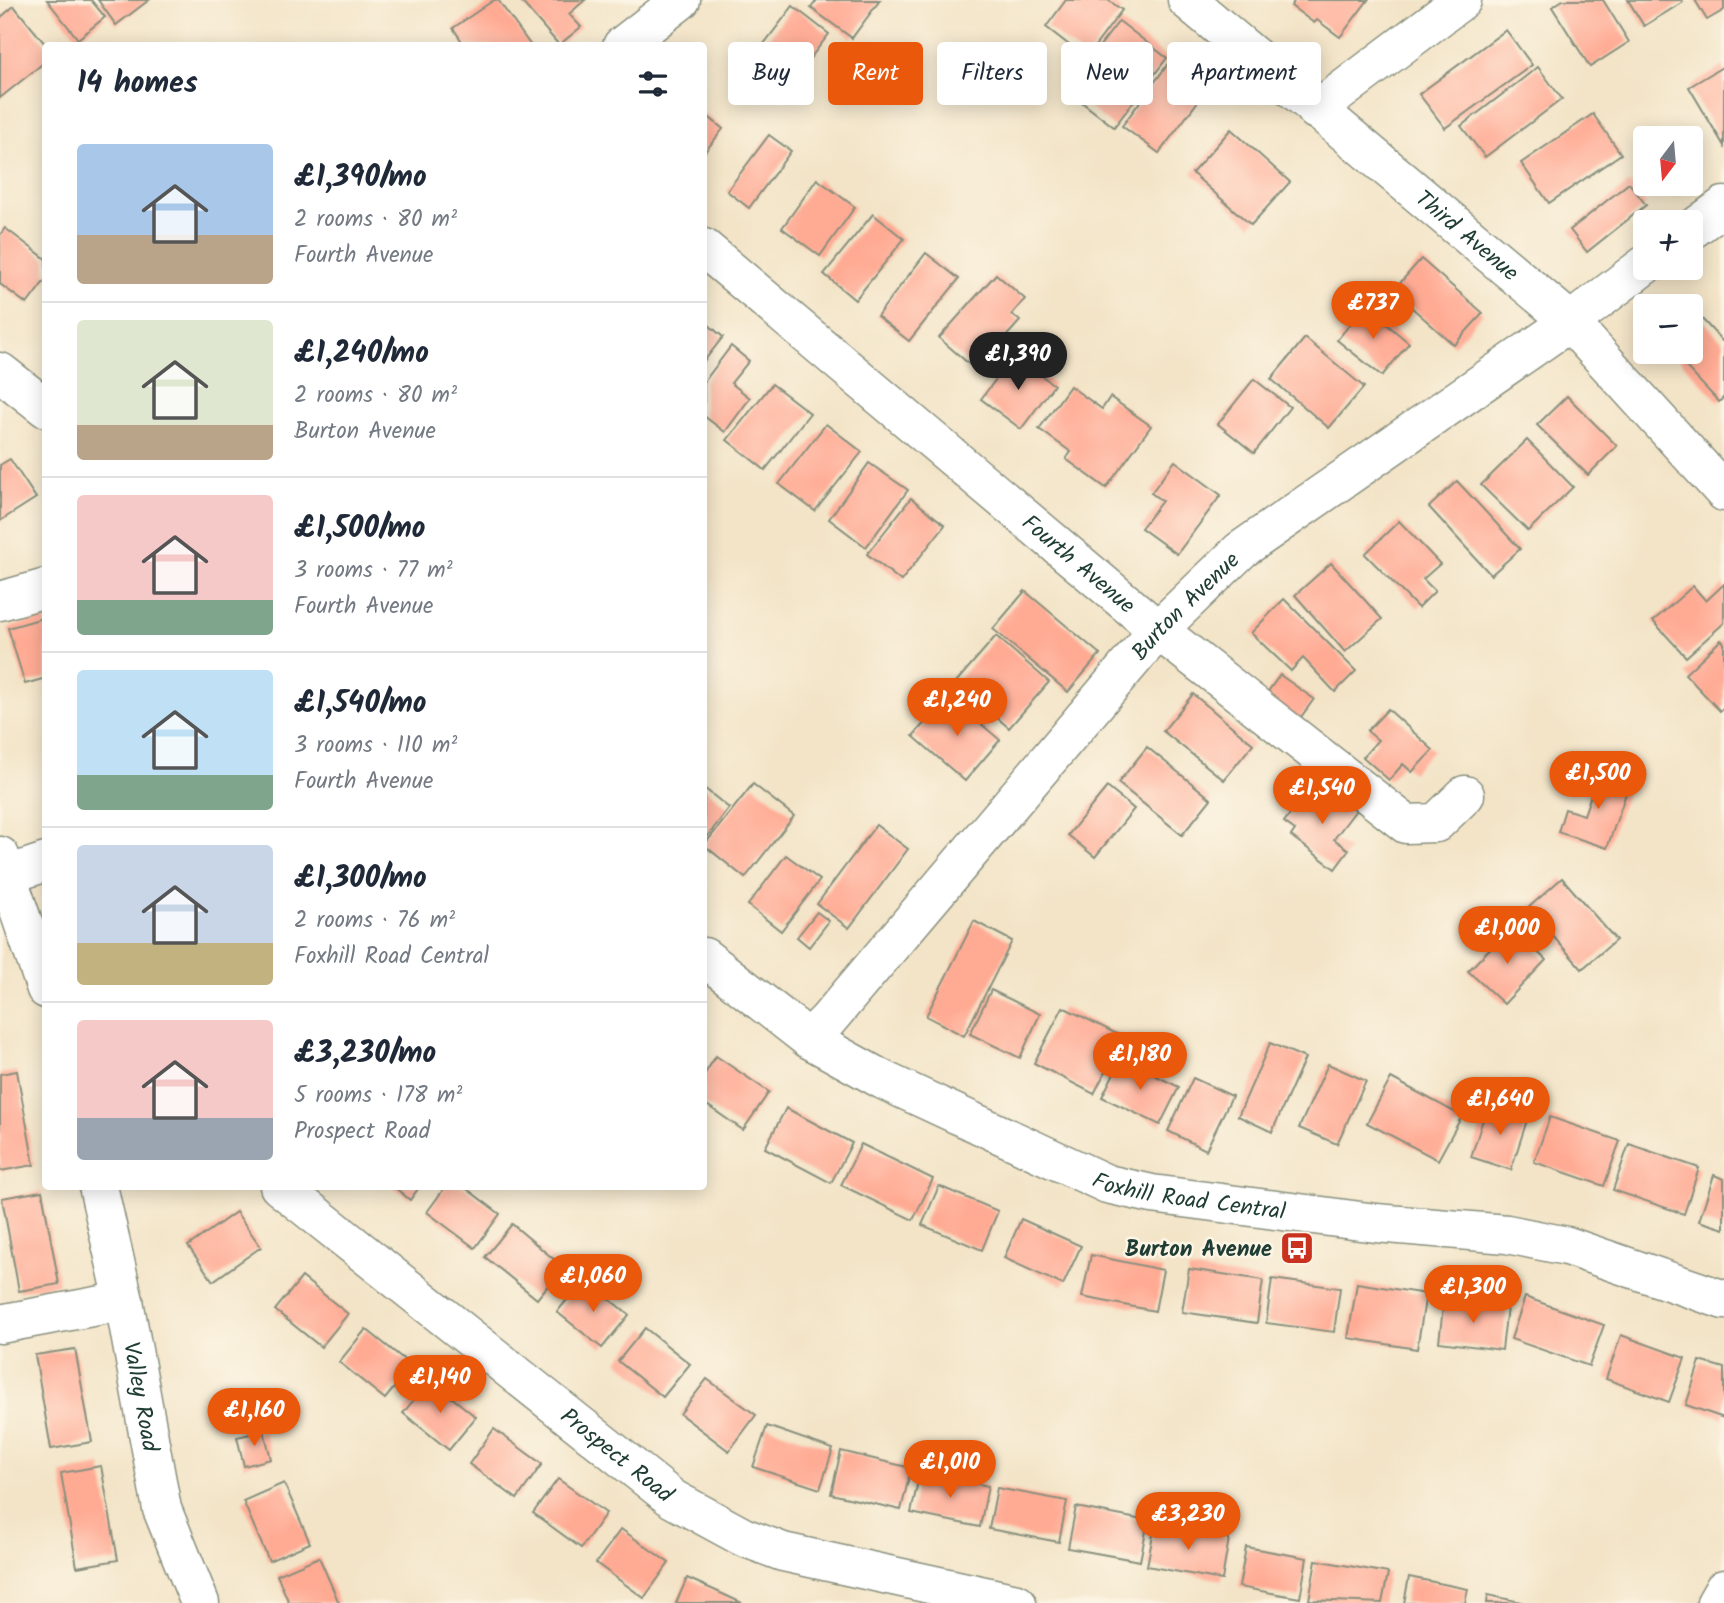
<!DOCTYPE html>
<html lang="en">
<head>
<meta charset="utf-8">
<style>
	body { margin:0; font-family:Kalam,sans-serif; background:#f6f6f7; color:#1f2937; height:100vh; display:flex; flex-direction:column; font-size:26px; white-space:nowrap }
	* { box-sizing:border-box; margin:0 }
	p { font-size:23px; color:#747a83 }
	.icon { flex:none; width:38px; height:38px; fill:none; stroke:currentColor; stroke-width:2; stroke-linecap:round; stroke-linejoin:round }
	.map { position:relative; flex:1; overflow:hidden }
	.side { position:absolute; left:42px; top:42px; width:665px; height:1148px; display:flex; flex-direction:column; background:#fff; border-radius:7px; box-shadow:0 4px 18px #0003 }
	.side>* { flex:none }
	.guide { position:absolute; left:728px; top:42px; width:665px; height:63px; display:flex; gap:14px }
	.needle { width:46px; rotate:196deg }
	.fabs { position:absolute; left:1633px; top:126px; display:grid; gap:14px }
	.fabs a { display:grid; place-items:center; width:70px; height:70px; border-radius:7px; background:#fff; box-shadow:0 4px 18px #0003; font-size:35px }
	.price { position:absolute; translate:-50% -60px; padding:0 16px; border-radius:24px; background:#ea580c; color:#fff; font-size:23px; line-height:46px; filter:drop-shadow(0 2px 4px #0008) }
	.price::after { content:''; position:absolute; left:50%; top:42px; width:21px; height:16px; margin-left:-10px; background:inherit; clip-path:polygon(0 0,100% 0,50% 100%) }
	.price.selected { background:#222; color:#fff }
	ul { padding:0; list-style:none }
	li { display:flex; align-items:center; gap:21px; height:175px; padding:0 35px }
	li+li { border-top:2px solid #e0e1e3 }
	li span { display:grid; place-items:center; flex:none; width:196px; height:140px; border-radius:7px; color:#555 }
	li>.icon { margin-inline-start:auto }
	span .icon { width:84px; height:84px; fill:#fffc; stroke-width:1 }
	li b { font-size:30px }
	h2 { display:flex; justify-content:space-between; align-items:center; height:84px; padding:0 35px; font-size:30px }
	.chip { padding:0 24px; border-radius:7px; background:#fff; box-shadow:0 4px 18px #0003; font-size:24px; line-height:63px }
	.chip.selected { background:#ea580c; color:#fff }
	.map>svg:first-child { display:block }
	.building { fill:#ffab94 }
	.lines { fill:none; stroke-linecap:round; stroke-linejoin:round }
	.minor-casing { stroke:#89907e; stroke-width:41 }
	.minor { stroke:#fff; stroke-width:38 }
	.labels { text-anchor:middle; stroke-width:5; stroke-linejoin:round; paint-order:stroke }
	.street-label { font-size:23px; fill:#1f3d34; stroke:#fcf5e5 }
	.poi-label { font-size:23px; font-weight:bold; fill:#1f3d34; stroke:#fcf5e5; text-anchor:end }
</style>
</head>
<body>
<div class="map">
<svg width="1724" height="1603" viewBox="0 0 1724 1603">
	<rect width="100%" height="100%" fill="#fcf5e5"/>
	<filter id="ink" filterUnits="userSpaceOnUse"><feTurbulence type="fractalNoise" baseFrequency=".0143" numOctaves="2"/><feDisplacementMap in="SourceGraphic" scale="14" xChannelSelector="R" yChannelSelector="G"/><feConvolveMatrix kernelMatrix="1 2 1 2 8 2 1 2 1" color-interpolation-filters="sRGB"/></filter>
	<filter id="wash" filterUnits="userSpaceOnUse"><feTurbulence type="fractalNoise" baseFrequency=".00686" numOctaves="4" result="noise"/><feDisplacementMap in="SourceGraphic" scale="28" xChannelSelector="R" yChannelSelector="G"/><feGaussianBlur stdDeviation="1.57" result="paint"/><feColorMatrix in="noise" values="0 0 0 0 0 0 0 0 0 0 0 0 0 0 0 0 0 1.4 0 .05"/><feComposite in="paint" operator="in"/></filter>
	<g filter="url(#wash)">
		<rect width="100%" height="100%" fill="#f3e4c7"/>
		<g id="blocks">
			<!-- building -->
			<g class="building">
				<path d="M47,0H91L105,17L78,39Z"/>
				<path d="M98,0H149L116,25Z"/>
				<path d="M494,0H498L531,46H465L453,28Z"/>
				<path d="M520,0H585L569,14L581,27L559,45Z"/>
				<path d="M817,0H880L852,38L811,8Z"/>
				<path d="M1066,0H1108L1122,10L1086,58L1046,27Z"/>
				<path d="M1295,0H1368L1340,37L1317,20L1314,23L1291,6Z"/>
				<path d="M1563,0H1603L1629,42L1590,67L1552,7Z"/>
				<path d="M1628,0H1682L1683,2L1644,26Z"/>
				<path d="M1695,0H1724V10L1707,20Z"/>
				<path d="M14,6L46,45V61L0,98V18Z"/>
				<path d="M793,6L829,34L793,80L757,53Z"/>
				<path d="M1119,21L1167,58L1114,127L1066,90Z"/>
				<path d="M1506,30L1532,65L1445,128L1419,94Z"/>
				<path d="M1171,60L1208,88L1159,153L1122,126Z"/>
				<path d="M1724,66V146L1689,87Z"/>
				<path d="M1538,67L1562,99L1485,157L1461,126Z"/>
				<path d="M704,113L723,129L704,153Z"/>
				<path d="M1593,114L1621,154L1549,203L1521,163Z"/>
				<path d="M1231,129L1290,182L1251,225L1192,173Z"/>
				<path d="M769,135L791,151L749,208L727,191Z"/>
				<path d="M817,179L855,207L820,256L782,228Z"/>
				<path d="M1629,183L1646,205L1587,252L1570,230Z"/>
				<path d="M873,214L904,239L855,300L824,274Z"/>
				<path d="M5,228L46,259V279L27,304L0,284V235Z"/>
				<path d="M926,253L959,279L909,341L877,316Z"/>
				<path d="M1421,259L1483,313L1454,345L1393,291Z"/>
				<path d="M996,274L1025,299L1012,314L1020,321L976,370L939,338Z"/>
				<path d="M1365,306L1409,343L1382,376L1337,340Z"/>
				<path d="M1702,319L1724,343V397L1719,402L1672,352H1690V330Z"/>
				<path d="M704,321L723,337L704,361Z"/>
				<path d="M1305,338L1364,387L1329,428L1271,379Z"/>
				<path d="M731,346L749,361L731,383L750,398L725,432L704,416V382Z"/>
				<path d="M1014,355L1054,385L1021,429L981,399Z"/>
				<path d="M1254,379L1290,407L1254,453L1218,424Z"/>
				<path d="M772,384L810,413L765,470L727,440Z"/>
				<path d="M1070,386L1102,409L1110,397L1151,426L1106,488L1066,459L1071,452L1039,429Z"/>
				<path d="M1567,396L1617,446L1588,475L1537,425Z"/>
				<path d="M826,424L862,452L815,511L779,484Z"/>
				<path d="M1527,440L1573,487L1528,531L1481,485Z"/>
				<path d="M10,459L36,498L0,521V465Z"/>
				<path d="M1175,461L1221,495L1177,554L1141,528L1162,501L1151,493Z"/>
				<path d="M869,463L908,490L866,547L829,519Z"/>
				<path d="M1457,481L1520,549L1491,575L1429,507Z"/>
				<path d="M911,498L945,525L901,581L867,554Z"/>
				<path d="M1399,521L1440,564L1423,579L1435,591L1418,608L1365,554Z"/>
				<path d="M1331,563L1382,619L1345,652L1295,595Z"/>
				<path d="M1724,584V623L1686,657L1653,621L1693,586L1706,601Z"/>
				<path d="M1025,591L1100,654L1068,692L993,629Z"/>
				<path d="M1284,599L1356,671L1335,692L1303,658L1291,671L1251,633Z"/>
				<path d="M46,617V678L25,684L8,628Z"/>
				<path d="M996,636L1049,682L1009,728L956,682Z"/>
				<path d="M1721,640L1724,643V707L1720,711L1685,674Z"/>
				<path d="M1280,675L1314,699L1298,721L1264,697Z"/>
				<path d="M1193,694L1253,744L1224,780L1163,731Z"/>
				<path d="M948,696L1000,740L965,781L913,736Z"/>
				<path d="M1388,709L1433,750L1412,772L1403,764L1389,780L1363,757L1378,740L1367,731Z"/>
				<path d="M1147,747L1211,799L1182,835L1118,783Z"/>
				<path d="M1600,769L1631,779L1607,848L1558,832L1565,809L1584,815Z"/>
				<path d="M753,784L794,816L745,878L704,845Z"/>
				<path d="M1107,787L1134,809L1095,857L1068,835Z"/>
				<path d="M704,788L729,808L704,841Z"/>
				<path d="M1328,788L1356,810L1334,839L1349,850L1335,869L1291,836L1295,830L1284,822L1301,799L1312,809Z"/>
				<path d="M876,825L908,849L849,928L817,904Z"/>
				<path d="M786,855L820,880L781,931L748,905Z"/>
				<path d="M1562,878L1616,940L1582,969L1528,908Z"/>
				<path d="M817,912L829,921L809,947L797,937Z"/>
				<path d="M974,921L1012,941L964,1036L926,1016Z"/>
				<path d="M1511,927L1546,960L1504,1004L1468,971Z"/>
				<path d="M991,990L1040,1014L1020,1058L970,1034Z"/>
				<path d="M1063,1007L1123,1037L1094,1094L1034,1063Z"/>
				<path d="M1270,1043L1305,1058L1272,1132L1238,1116Z"/>
				<path d="M716,1056L769,1092L743,1130L704,1103V1075Z"/>
				<path d="M1121,1059L1179,1087L1160,1125L1102,1097Z"/>
				<path d="M1328,1064L1366,1081L1337,1144L1299,1128Z"/>
				<path d="M17,1071L34,1165L0,1171V1074Z"/>
				<path d="M1193,1078L1232,1096L1206,1150L1168,1131Z"/>
				<path d="M1391,1078L1462,1116L1438,1160L1367,1123Z"/>
				<path d="M1488,1104L1528,1117L1511,1170L1471,1157Z"/>
				<path d="M786,1108L852,1143L831,1183L765,1148Z"/>
				<path d="M1550,1117L1620,1141L1604,1186L1534,1162Z"/>
				<path d="M861,1144L933,1179L913,1220L841,1185Z"/>
				<path d="M1629,1144L1699,1168L1684,1214L1613,1190Z"/>
				<path d="M1714,1175L1724,1179V1229L1699,1221Z"/>
				<path d="M393,1186H420L410,1200Z"/>
				<path d="M446,1186H463L500,1214L475,1248L427,1212Z"/>
				<path d="M939,1186L998,1211L982,1250L922,1225Z"/>
				<path d="M42,1191L59,1284L19,1291L2,1198Z"/>
				<path d="M236,1212L261,1247L213,1281L188,1246Z"/>
				<path d="M1021,1219L1081,1246L1063,1285L1004,1258Z"/>
				<path d="M512,1224L563,1267L537,1299L485,1257Z"/>
				<path d="M1091,1255L1163,1270L1155,1311L1082,1297Z"/>
				<path d="M1189,1269L1263,1280L1257,1323L1182,1312Z"/>
				<path d="M302,1277L348,1314L321,1347L275,1310Z"/>
				<path d="M584,1279L629,1315L602,1348L557,1312Z"/>
				<path d="M1272,1279L1340,1288L1334,1332L1266,1323Z"/>
				<path d="M1357,1283L1426,1294L1417,1349L1348,1338Z"/>
				<path d="M1525,1297L1604,1325L1589,1366L1511,1339Z"/>
				<path d="M1444,1299L1507,1307L1502,1350L1439,1342Z"/>
				<path d="M645,1328L690,1364L663,1397L618,1361Z"/>
				<path d="M366,1329L412,1366L385,1399L339,1362Z"/>
				<path d="M1621,1335L1685,1358L1669,1402L1606,1379Z"/>
				<path d="M75,1349L92,1442L51,1449L35,1355Z"/>
				<path d="M1700,1361L1724,1368V1418L1686,1405Z"/>
				<path d="M707,1379L756,1415L729,1451L680,1414Z"/>
				<path d="M430,1380L476,1417L449,1450L403,1413Z"/>
				<path d="M767,1426L833,1449L820,1489L753,1467Z"/>
				<path d="M494,1429L542,1464L517,1499L469,1464Z"/>
				<path d="M264,1431L271,1459L244,1466L237,1437Z"/>
				<path d="M841,1451L911,1468L901,1510L831,1494Z"/>
				<path d="M101,1466L118,1560L77,1567L61,1473Z"/>
				<path d="M920,1472L988,1486L980,1527L911,1513Z"/>
				<path d="M558,1479L606,1513L581,1548L533,1513Z"/>
				<path d="M284,1483L310,1543L269,1561L243,1501Z"/>
				<path d="M997,1488L1067,1501L1059,1542L989,1529Z"/>
				<path d="M1076,1507L1148,1521L1140,1561L1068,1548Z"/>
				<path d="M1155,1524L1229,1538L1222,1580L1147,1566Z"/>
				<path d="M621,1529L669,1563L644,1598L596,1563Z"/>
				<path d="M1246,1547L1307,1558L1300,1598L1239,1587Z"/>
				<path d="M319,1557L339,1603H289L277,1575Z"/>
				<path d="M1316,1560L1388,1573L1382,1603L1309,1600Z"/>
				<path d="M1409,1577L1468,1589L1465,1603H1404Z"/>
				<path d="M687,1578L714,1590L742,1603H676Z"/>
				<path d="M1488,1595L1521,1602L1520,1603H1487Z"/>
			</g>
		</g>
	</g>
	<g filter="url(#ink)">
		<use href="#blocks" fill-opacity="0" stroke="#89907e" stroke-width="2"/>
		<g class="lines">
			<!-- minor casing -->
			<g class="minor-casing">
				<g id="minor">
					<path id="s1" d="M1187,0L1564,316L1724,492"/>
					<path d="M622,46L681,0"/>
					<path d="M1316,110L1462,0"/>
					<path d="M1690,231L1724,206"/>
					<path id="s2" d="M704,248L1158,630L1406,824L1436,823L1465,795"/>
					<path d="M0,372L46,408"/>
					<path d="M0,601L46,588"/>
					<path d="M0,856L46,989"/>
					<path d="M7,875L46,862"/>
					<path id="s3" d="M704,957L809,1039L883,1080L1107,1184L1152,1194L1376,1223L1507,1234L1567,1246L1724,1300"/>
					<path id="s4" d="M809,1039L827,1021L1158,630L1241,550L1570,322L1645,265"/>
					<path id="s5" d="M98,1186L124,1301L162,1509L200,1603"/>
					<path id="s6" d="M279,1186L673,1499L743,1537L783,1552L1017,1603"/>
					<path d="M0,1324L124,1301"/>
					<path d="M1716,1603L1724,1589"/>
				</g>
			</g>
			<!-- minor -->
			<use href="#minor" class="minor"/>
		</g>
	</g>
	<!-- icons -->
	<defs>
		<g id="bus-square" transform="scale(1.75)"><rect x="-9" y="-9" width="18" height="18" rx="4" fill="#c8321e" stroke="#fcf5e5"/><path d="M-5-6H5V4H4V6H2V4H-2V6H-4V4H-5ZM-3.5-4V0h7V-4ZM-3.5 1.2v1.5H-2V1.2ZM2 1.2v1.5H3.5V1.2Z" fill="#fff"/></g>
	</defs>
	<g fill-rule="evenodd">
		<use href="#bus-square" x="1297" y="1248"/>
	</g>
	<g class="labels">
		<!-- street labels -->
		<g class="street-label">
			<text dy="8" stroke="none"><textPath href="#s1" startOffset="366">Third Avenue</textPath></text>
			<text dy="8" stroke="none"><textPath href="#s2" startOffset="490">Fourth Avenue</textPath></text>
			<text dy="8" stroke="none"><textPath href="#s4" startOffset="574">Burton Avenue</textPath></text>
			<text dy="8" stroke="none"><textPath href="#s3" startOffset="548">Foxhill Road Central</textPath></text>
			<text dy="8" stroke="none"><textPath href="#s5" startOffset="215">Valley Road</textPath></text>
			<text dy="8" stroke="none"><textPath href="#s6" startOffset="432">Prospect Road</textPath></text>
		</g>
		<!-- poi labels -->
		<g class="poi-label">
			<text x="1272" y="1256">Burton Avenue</text>
		</g>
	</g>
</svg>
<div class="fabs">
<a><svg class="needle" viewBox="-14 -14 28 28"><path d="M0-13l5 13h-10z" fill="#e53935"/><path d="M0 13l5-13h-10z" fill="#747a83"/></svg></a>
<a>+</a>
<a>−</a>
</div>
<b class="price" style="left:1373px;top:341px">£737</b>
<b class="price selected" style="left:1018px;top:392px">£1,390</b>
<b class="price" style="left:957px;top:738px">£1,240</b>
<b class="price" style="left:1598px;top:811px">£1,500</b>
<b class="price" style="left:1322px;top:826px">£1,540</b>
<b class="price" style="left:1507px;top:966px">£1,000</b>
<b class="price" style="left:1140px;top:1092px">£1,180</b>
<b class="price" style="left:1500px;top:1137px">£1,640</b>
<b class="price" style="left:593px;top:1314px">£1,060</b>
<b class="price" style="left:1473px;top:1325px">£1,300</b>
<b class="price" style="left:440px;top:1415px">£1,140</b>
<b class="price" style="left:254px;top:1448px">£1,160</b>
<b class="price" style="left:950px;top:1500px">£1,010</b>
<b class="price" style="left:1188px;top:1552px">£3,230</b>
<div class="guide">
<a class="chip">Buy</a>
<a class="chip selected">Rent</a>
<a class="chip">Filters</a>
<a class="chip">New</a>
<a class="chip">Apartment</a>
</div>
<section class="side">
<h2>14 homes<svg class="icon" aria-label="filters" viewBox="0 0 24 24"><path d="M4 7h16M4 17h16"/><circle cx="9" cy="7" r="2"/><circle cx="15" cy="17" r="2"/></svg></h2>
<ul>
<li><span style="background:linear-gradient(#a9c7e8 65%,#b9a48a 0)"><svg class="icon" aria-label="home" viewBox="0 0 24 24"><path d="M3 11l9-7 9 7M6 9v11h12V9"/></svg></span><div><b>£1,390/mo</b><p>2 rooms · 80 m²</p><p>Fourth Avenue</p></div></li>
<li><span style="background:linear-gradient(#dfe7d0 75%,#b9a48a 0)"><svg class="icon" aria-label="home" viewBox="0 0 24 24"><path d="M3 11l9-7 9 7M6 9v11h12V9"/></svg></span><div><b>£1,240/mo</b><p>2 rooms · 80 m²</p><p>Burton Avenue</p></div></li>
<li><span style="background:linear-gradient(#f6c9c9 75%,#7fa58c 0)"><svg class="icon" aria-label="home" viewBox="0 0 24 24"><path d="M3 11l9-7 9 7M6 9v11h12V9"/></svg></span><div><b>£1,500/mo</b><p>3 rooms · 77 m²</p><p>Fourth Avenue</p></div></li>
<li><span style="background:linear-gradient(#bfe0f5 75%,#7fa58c 0)"><svg class="icon" aria-label="home" viewBox="0 0 24 24"><path d="M3 11l9-7 9 7M6 9v11h12V9"/></svg></span><div><b>£1,540/mo</b><p>3 rooms · 110 m²</p><p>Fourth Avenue</p></div></li>
<li><span style="background:linear-gradient(#c9d6e8 70%,#c2b280 0)"><svg class="icon" aria-label="home" viewBox="0 0 24 24"><path d="M3 11l9-7 9 7M6 9v11h12V9"/></svg></span><div><b>£1,300/mo</b><p>2 rooms · 76 m²</p><p>Foxhill Road Central</p></div></li>
<li><span style="background:linear-gradient(#f6c9c9 70%,#9aa5b1 0)"><svg class="icon" aria-label="home" viewBox="0 0 24 24"><path d="M3 11l9-7 9 7M6 9v11h12V9"/></svg></span><div><b>£3,230/mo</b><p>5 rooms · 178 m²</p><p>Prospect Road</p></div></li>
</ul>
</section>
</div>
</body>
</html>
